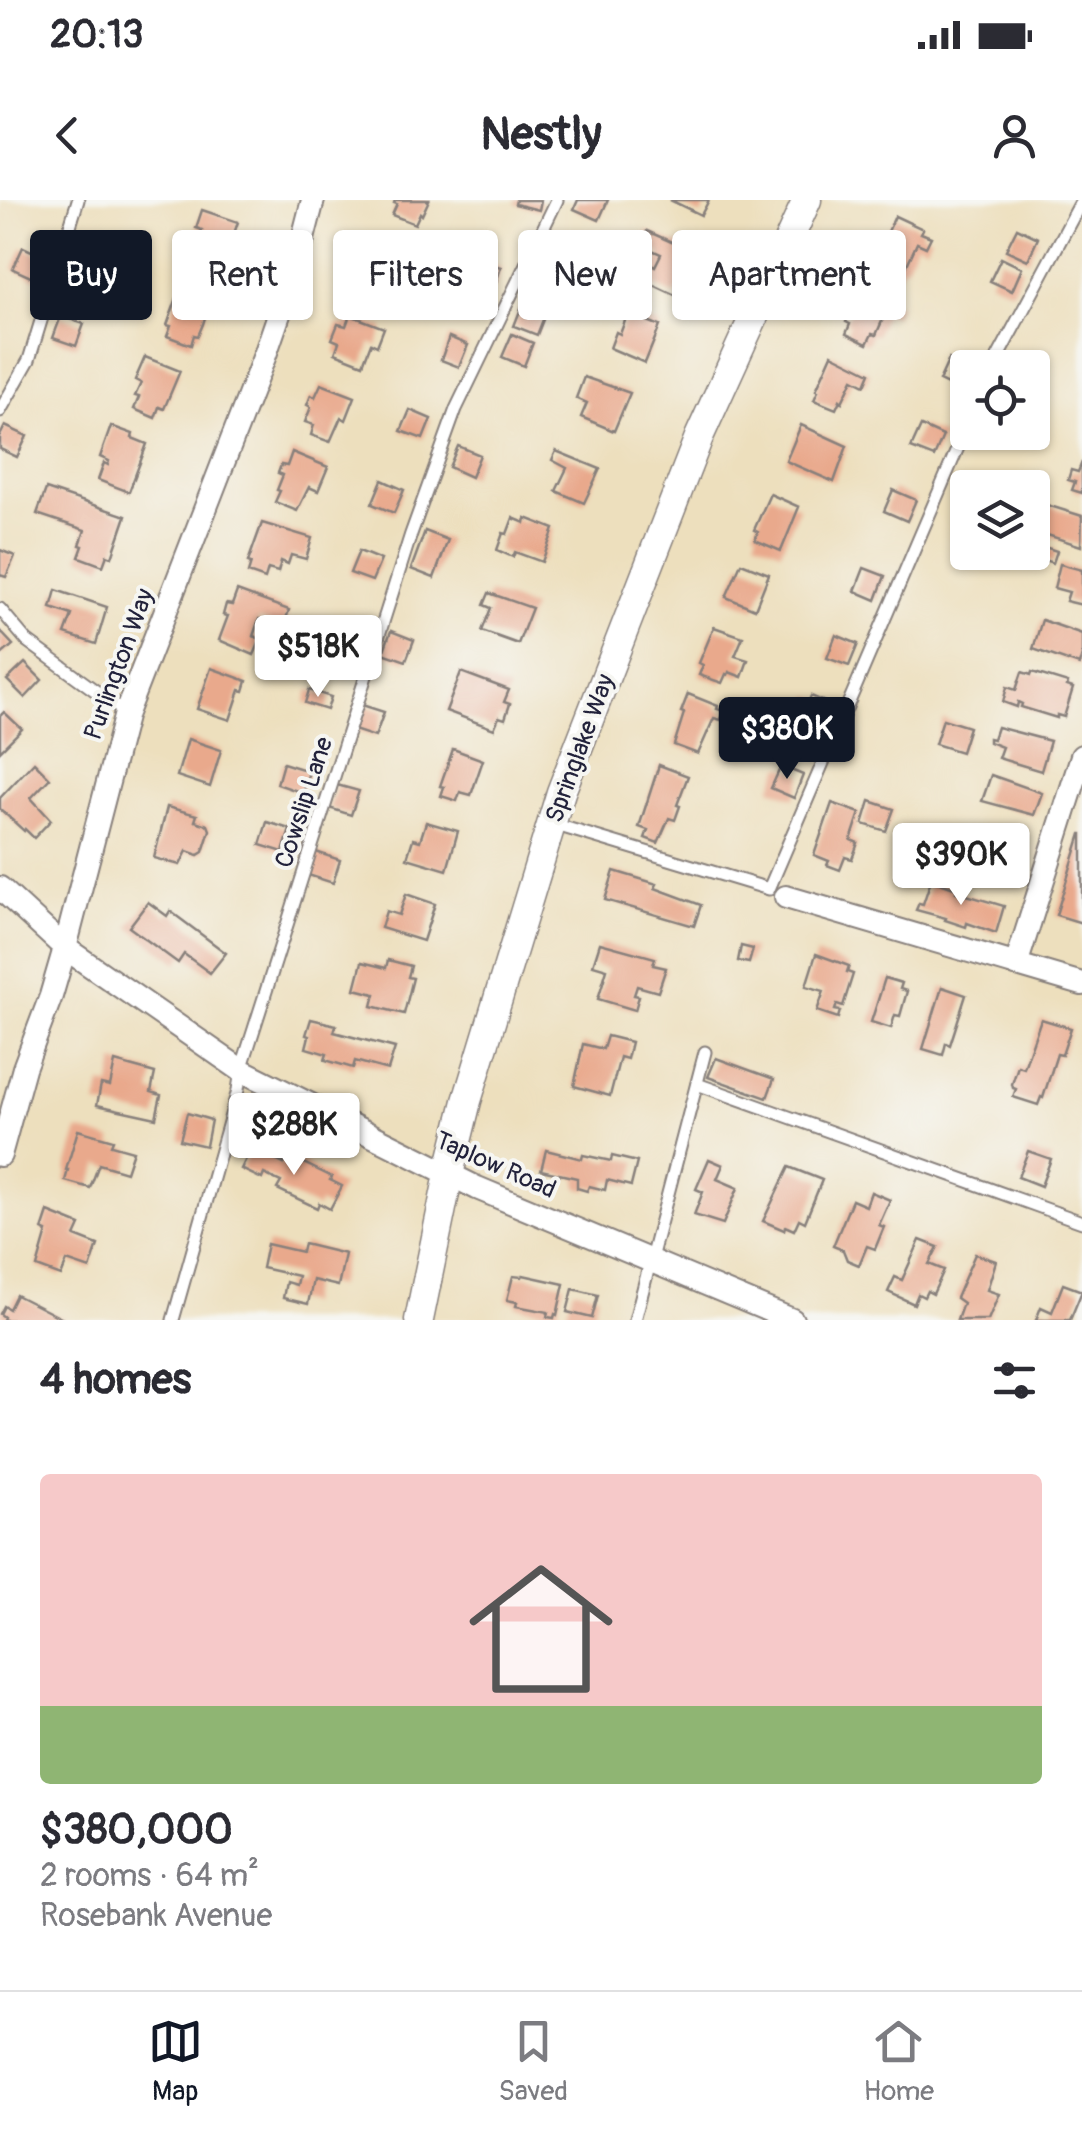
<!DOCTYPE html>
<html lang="en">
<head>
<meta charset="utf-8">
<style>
	body { margin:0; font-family:Pangolin,sans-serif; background:#f7f7f7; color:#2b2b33; height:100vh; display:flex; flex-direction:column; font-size:38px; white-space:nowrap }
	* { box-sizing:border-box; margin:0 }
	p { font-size:32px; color:#7c7c81 }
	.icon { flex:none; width:55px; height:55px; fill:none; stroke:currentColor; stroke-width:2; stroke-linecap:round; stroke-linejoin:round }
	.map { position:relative; height:1120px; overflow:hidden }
	.sheet { display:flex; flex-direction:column; background:#fff; flex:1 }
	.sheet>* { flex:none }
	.hud { position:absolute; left:30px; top:30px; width:1022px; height:90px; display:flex; gap:20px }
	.controls { position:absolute; left:950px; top:150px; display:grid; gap:20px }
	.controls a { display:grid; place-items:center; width:100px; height:100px; border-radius:10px; background:#fff; box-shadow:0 2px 8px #0004; font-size:50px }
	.price { position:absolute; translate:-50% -85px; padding:0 22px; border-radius:10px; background:#fff; color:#222; font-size:32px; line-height:65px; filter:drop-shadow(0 2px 5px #0008) }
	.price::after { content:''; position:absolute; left:50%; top:60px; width:30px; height:22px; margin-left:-15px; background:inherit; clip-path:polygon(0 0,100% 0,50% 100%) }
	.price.active { background:#111827; color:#fff }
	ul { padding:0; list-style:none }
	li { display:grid; align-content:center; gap:20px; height:530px; padding:0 40px }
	li span { display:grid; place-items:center; height:310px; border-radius:10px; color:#555 }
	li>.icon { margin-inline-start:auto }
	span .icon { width:180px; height:180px; fill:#fffc; stroke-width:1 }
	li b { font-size:42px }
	h2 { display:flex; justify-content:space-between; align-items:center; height:120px; padding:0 40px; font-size:42px }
	.tag { padding:0 35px; border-radius:10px; background:#fff; box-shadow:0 2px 8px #0004; font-size:35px; line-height:90px }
	.tag.active { background:#111827; color:#fff }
	.status { display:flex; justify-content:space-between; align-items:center; height:70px; padding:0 50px; background:#fff; direction:ltr }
	.status svg { height:28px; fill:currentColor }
	header { display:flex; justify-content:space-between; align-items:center; height:130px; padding:0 40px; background:#fff; font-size:45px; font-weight:700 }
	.dock { display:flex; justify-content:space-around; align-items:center; height:140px; border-top:2px solid #e1e1e2; background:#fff; font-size:28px; color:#7c7c81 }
	.dock a { display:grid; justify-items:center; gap:5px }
	.dock .active { color:#111827 }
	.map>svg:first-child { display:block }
	.building { fill:#e9a98c }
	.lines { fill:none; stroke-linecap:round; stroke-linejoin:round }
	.service-casing { stroke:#88807c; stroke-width:15 }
	.minor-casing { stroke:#88807c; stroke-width:26 }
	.tertiary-casing { stroke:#88807c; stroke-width:31 }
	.service { stroke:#fff; stroke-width:11 }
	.minor { stroke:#fff; stroke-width:22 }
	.tertiary { stroke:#fff; stroke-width:28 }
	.labels { text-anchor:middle; stroke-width:8; stroke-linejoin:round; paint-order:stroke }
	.street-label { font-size:25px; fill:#22223b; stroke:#f6f6f2 }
</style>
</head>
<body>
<div class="status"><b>20:13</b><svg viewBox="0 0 49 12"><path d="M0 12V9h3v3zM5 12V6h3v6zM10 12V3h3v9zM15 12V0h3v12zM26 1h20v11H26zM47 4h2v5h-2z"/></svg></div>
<header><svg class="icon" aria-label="back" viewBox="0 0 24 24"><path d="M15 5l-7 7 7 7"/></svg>Nestly<svg class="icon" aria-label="person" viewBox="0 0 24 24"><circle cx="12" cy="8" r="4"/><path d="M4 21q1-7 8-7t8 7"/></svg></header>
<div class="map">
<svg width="1082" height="1120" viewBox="0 0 1082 1120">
	<rect width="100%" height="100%" fill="#f6f6f2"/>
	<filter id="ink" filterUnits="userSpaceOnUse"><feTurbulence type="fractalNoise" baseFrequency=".01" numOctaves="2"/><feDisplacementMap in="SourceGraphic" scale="20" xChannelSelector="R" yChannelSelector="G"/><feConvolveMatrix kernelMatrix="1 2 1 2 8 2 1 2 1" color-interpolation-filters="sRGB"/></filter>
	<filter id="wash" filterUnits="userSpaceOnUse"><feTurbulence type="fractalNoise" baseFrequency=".0048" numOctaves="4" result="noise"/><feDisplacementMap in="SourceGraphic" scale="40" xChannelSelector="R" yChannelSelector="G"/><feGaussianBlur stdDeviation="2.25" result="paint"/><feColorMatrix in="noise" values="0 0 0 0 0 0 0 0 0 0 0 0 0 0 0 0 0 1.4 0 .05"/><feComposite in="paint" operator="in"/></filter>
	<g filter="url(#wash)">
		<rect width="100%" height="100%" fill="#eddfbd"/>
		<g id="blocks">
			<!-- building -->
			<g class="building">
				<path d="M395,0H429L422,15L420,13L415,24L392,15L397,4L394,3Z"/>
				<path d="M516,0H541L539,10L515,4Z"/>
				<path d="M578,0H608L599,20L574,9Z"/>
				<path d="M670,0H709L701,15Z"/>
				<path d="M202,10L238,22L224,63L221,62L218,73L194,65L198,54L194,53L202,30L196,28Z"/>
				<path d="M895,16L923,29L921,33L931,37L926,47L917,43L906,67L903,66L899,75L877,65L881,56L878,54Z"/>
				<path d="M1017,28L1038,38L1028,60L1006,50Z"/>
				<path d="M647,31L694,52L675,95L628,73L636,57L655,66L661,54L641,45Z"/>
				<path d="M374,38L410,50L402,73L397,72L392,87L388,86L385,97L360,89L364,79L361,78Z"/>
				<path d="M81,46L103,52L96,75L74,68Z"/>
				<path d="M23,47L45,57L35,79L13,69Z"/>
				<path d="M1001,58L1022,68L1012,91L990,81Z"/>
				<path d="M479,60L501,67L494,89L472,83Z"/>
				<path d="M863,83L893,97L890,102L899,105L894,116L886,112L876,135L872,134L867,144L846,134L850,124L846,122Z"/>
				<path d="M182,84L212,95L203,124L198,136L194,135L191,145L167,136L171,126L167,125Z"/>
				<path d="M523,103L546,112L537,135L514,126Z"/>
				<path d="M628,113L660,126L645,163L610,148L616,132L620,134Z"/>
				<path d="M350,115L384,128L377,146L371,143L363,164L335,153L339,142L332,139L338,124L346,126Z"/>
				<path d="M61,116L84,124L76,146L53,138Z"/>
				<path d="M512,134L533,143L524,166L502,157Z"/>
				<path d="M449,137L468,145L459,167L441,160Z"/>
				<path d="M832,154L870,173L865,185L853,179L842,202L840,200L836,209L814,200L818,191L816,190Z"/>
				<path d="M145,157L180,171L164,209L159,207L155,218L134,209L139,197L135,196L141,183L135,180Z"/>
				<path d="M949,159L968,167V176L960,191L939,181Z"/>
				<path d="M584,177L630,193L614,231L581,217L587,203L576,198Z"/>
				<path d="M321,184L355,197L346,220L341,217L330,242L311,235L314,225L305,222L311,207L307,205L311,195L315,197Z"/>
				<path d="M410,210L431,219L423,239L401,231Z"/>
				<path d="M801,225L847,246L834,282L786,261Z"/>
				<path d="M5,226L27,236L17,257L0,249V236Z"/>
				<path d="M111,226L133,234L132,238L147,244L129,292L98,280L104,263L108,265L109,261L100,257Z"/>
				<path d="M921,226L943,236L934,257L911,248Z"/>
				<path d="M458,246L480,255L471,277L449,267Z"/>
				<path d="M556,251L600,269L584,303L556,291L567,268L552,260Z"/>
				<path d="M292,252L328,267L318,291L309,287L297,311L275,302L280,291L277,290L283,275L278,273L281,265L287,266Z"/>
				<path d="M1082,262V293L1072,290L1075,282L1068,280L1071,270L1078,272Z"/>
				<path d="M382,280L404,290L394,313L372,304Z"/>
				<path d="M46,289L126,316L112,357L107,355L103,366L79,357L83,346L80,345L85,330L37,314Z"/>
				<path d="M893,290L916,300L907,321L884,311Z"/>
				<path d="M770,294L799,307L781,351L755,340L758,332L754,330Z"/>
				<path d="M1047,305L1082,316L1081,346L1038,332Z"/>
				<path d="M513,318L525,323L526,318L554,329L542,362L515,352L513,357L497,350L503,333L507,334Z"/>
				<path d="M262,323L312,338L306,359L291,355L288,364L281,361L278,372L268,369L265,379L248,373L251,363L248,362Z"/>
				<path d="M425,331L448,340L434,378L411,369Z"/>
				<path d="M1035,344L1057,351L1053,363L1031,356Z"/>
				<path d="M0,350L15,356L6,377L0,375Z"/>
				<path d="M359,351L381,360L372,381L350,373Z"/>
				<path d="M741,363L769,374L755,409L726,397Z"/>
				<path d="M1060,364L1082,370V405L1066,401L1069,392L1054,388Z"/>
				<path d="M864,368L885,376L876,400L855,391Z"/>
				<path d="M56,390L107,407L96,444L65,434L72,415L51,408Z"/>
				<path d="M237,391L289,410L283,428L259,419L253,436L261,439L254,455L219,440L228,416L223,415L226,404L232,405Z"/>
				<path d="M489,393L532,408L518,444L482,431L491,408L484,405Z"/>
				<path d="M335,419L357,427L349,449L327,442Z"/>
				<path d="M1042,420L1082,434V455L1079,465L1033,449Z"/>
				<path d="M714,427L743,437L735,456L748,460L742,477L729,472L728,475L726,474L722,483L699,475L703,465L699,463Z"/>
				<path d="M0,431L13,445L0,456Z"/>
				<path d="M391,431L414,440L406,461L383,453Z"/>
				<path d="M836,435L858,444L849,466L827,458Z"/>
				<path d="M25,463L42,480L25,498L7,480Z"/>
				<path d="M211,468L247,481L244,491L240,490L230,520L197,509Z"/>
				<path d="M461,472L509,490L504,502L510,504L505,519L499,517L494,529L446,511Z"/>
				<path d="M1022,472L1031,475L1032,472L1068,483L1067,486L1073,488L1064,517L1057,515V518L1021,507L1022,504L1018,502L1017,507L1003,502L1007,487L1016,490Z"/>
				<path d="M309,490L331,497L327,510L305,503Z"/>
				<path d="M688,494L718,506L717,509L724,511L721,520L714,518L698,554L674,545L684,513L681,512Z"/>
				<path d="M811,496L834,506L824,527L801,518Z"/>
				<path d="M362,505L384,512L375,537L354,530Z"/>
				<path d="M4,512L22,529L0,551V516Z"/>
				<path d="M943,519L969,527L961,552L935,544Z"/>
				<path d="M997,527L1050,541L1041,571L998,558L1002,547L989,542V538L993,539Z"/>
				<path d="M188,539L221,550L210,587L177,576Z"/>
				<path d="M453,549L483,560L471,595L460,592L457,601L441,596L444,587L440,586Z"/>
				<path d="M34,562L50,578L31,598L51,620L34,638L25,629L24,631L0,609V598Z"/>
				<path d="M283,563L309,571L303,593L277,584Z"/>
				<path d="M659,565L688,576L677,605L680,606L675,620L669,618L658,643L645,638L648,630L639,627Z"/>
				<path d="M781,566L803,575L794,598L771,588Z"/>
				<path d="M991,575L1042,593L1034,615L982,601Z"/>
				<path d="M337,585L359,591L351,615L329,608Z"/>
				<path d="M870,601L894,609L886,631L863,624Z"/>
				<path d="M832,603L860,613L851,640L858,643L852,659L845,657L840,670L827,665L829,661L814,655Z"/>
				<path d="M167,607L197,615L195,621L208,625L210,630L203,652L198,655L187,651L180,665L154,658Z"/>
				<path d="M267,622L290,629L283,652L260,645Z"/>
				<path d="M426,622L458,631L447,670L407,658L413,639L420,641Z"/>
				<path d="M985,630L1023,641L1024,645L1017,673L996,666L995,672L966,663L972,643L980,646Z"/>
				<path d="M1081,634H1082V723L1056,715Z"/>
				<path d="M316,652L340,660L333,683L308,675Z"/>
				<path d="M614,671L657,684L655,688L701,705L694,726L605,700Z"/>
				<path d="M931,680L957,689L956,692L1004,706L996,733L967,723L966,727L945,720L946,718L916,710L919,703L923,704Z"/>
				<path d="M406,694L435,704L423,741L381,728L386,711L399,715Z"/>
				<path d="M148,702L167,716L170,711L226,753L210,773L184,754L178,763L129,727Z"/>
				<path d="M600,743L655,758L653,765L666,768L658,792L637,786L634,795L639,796L635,810L598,799L607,769L593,765Z"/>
				<path d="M741,746L753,749L749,763L738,761Z"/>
				<path d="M816,754L849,766L847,772L853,774L843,806L837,804L835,810L840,811L838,818L817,811L824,791L806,786Z"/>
				<path d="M388,760L411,766L408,777L413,778L404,814L372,806L375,794L355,789L362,762L386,768Z"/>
				<path d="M885,778L902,783L900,789L907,791L900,816L895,815L891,828L871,822Z"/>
				<path d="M942,787L966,795L950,845L946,843L943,855L923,849Z"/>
				<path d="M311,819L336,825L334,832L395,848L388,870L355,861L353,868L325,860L327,854L306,848L309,836L306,835Z"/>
				<path d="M1041,819L1071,828L1062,855L1057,854L1043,898L1041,897L1038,905L1013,897L1016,889L1013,888L1012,884L1018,866L1024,868Z"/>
				<path d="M607,836L631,842L627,859L620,857L610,896L574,886L583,844L603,849Z"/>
				<path d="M716,858L774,879L767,898L708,877Z"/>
				<path d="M115,862L155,873L151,892L161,895L156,918L97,905L101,884L110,886Z"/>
				<path d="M187,913L211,920L206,946L180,940Z"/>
				<path d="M78,930L113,940L111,945L133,951L126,972L99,964L90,988L65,981L68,970H66Z"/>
				<path d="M253,945L274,956L273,959L284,964L286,960L291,963L293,958L332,977L330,980L342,986L330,1009L319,1003L317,1008L277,989L281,982L264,974L262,979L241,969Z"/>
				<path d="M546,950L582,959L583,955L611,961L612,956L637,962L631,986L607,980L605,990L589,986L587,991L577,988V978L541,970Z"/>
				<path d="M1028,951L1051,959L1041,986L1018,977Z"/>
				<path d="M709,959L723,965L717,979L738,988L723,1024L694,1015L703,992L696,989Z"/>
				<path d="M789,967L822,980L805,1022L799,1019L794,1030L785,1026L784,1030L763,1021Z"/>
				<path d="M871,992L890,1000L879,1025L884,1027L875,1049L867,1046L859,1065L847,1060L843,1050L833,1046L852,1000L866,1006Z"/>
				<path d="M48,1012L80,1025L75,1036L98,1045L90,1069L67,1061L61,1076L37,1067L47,1032L42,1030Z"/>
				<path d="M920,1040L938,1047L929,1064L944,1070L933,1094L927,1091L924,1097L918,1094L914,1104L888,1092L895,1077L902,1080Z"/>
				<path d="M267,1044L302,1052L304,1044L345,1054L338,1086L313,1080L308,1104L283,1098L286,1082L296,1085L298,1076L262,1068Z"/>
				<path d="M975,1054L996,1061L987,1090L999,1094L988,1120H957L963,1103L956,1098Z"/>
				<path d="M523,1075L564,1084L557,1115L555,1114L554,1118L547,1117L548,1112L516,1106L517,1102L507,1100L513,1076L522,1077Z"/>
				<path d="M1063,1084L1082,1091L1070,1120H1036L1041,1107L1052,1112Z"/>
				<path d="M573,1089L598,1095L592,1118L567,1112Z"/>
				<path d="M16,1095L65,1120H3L4,1117L0,1114L4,1106L9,1109Z"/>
			</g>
		</g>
	</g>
	<g filter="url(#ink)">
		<use href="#blocks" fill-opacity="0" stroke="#88807c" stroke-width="2.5"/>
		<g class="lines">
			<!-- service casing -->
			<g class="service-casing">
				<g id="service">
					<path d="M992,168L1082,0"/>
					<path d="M0,211L29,160L78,0"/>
					<path d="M0,409L27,441L126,513"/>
					<path d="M553,624L769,689L968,224"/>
					<path d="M697,884L1082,1022"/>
					<path d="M173,1120L238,890L241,870L411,334L456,209L557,0"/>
					<path d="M635,1120L705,852"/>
				</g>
			</g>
			<!-- minor casing -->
			<g class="minor-casing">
				<g id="minor">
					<path d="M0,688L65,748L241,870L477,988L792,1120"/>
					<path d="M786,697L1082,784"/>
					<path d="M1016,765L1082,556"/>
					<path d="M0,955L24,868L51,796L65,748L126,513L265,155L297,62L313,0"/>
				</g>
			</g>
			<!-- tertiary casing -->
			<g class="tertiary-casing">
				<path id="tertiary" d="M419,1120L449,974L467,901L561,592L699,237L807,0"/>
			</g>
			<!-- service -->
			<use href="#service" class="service"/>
			<!-- minor -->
			<use href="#minor" class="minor"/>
			<!-- tertiary -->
			<use href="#tertiary" class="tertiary"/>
		</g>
	</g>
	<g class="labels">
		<!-- street labels -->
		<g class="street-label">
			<text transform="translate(118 464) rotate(-70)" y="9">Purlington Way</text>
			<text transform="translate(579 548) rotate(-70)" y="9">Springlake Way</text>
			<text transform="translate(303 602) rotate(-72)" y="9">Cowslip Lane</text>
			<text transform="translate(496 964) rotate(24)" y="9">Taplow Road</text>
		</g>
	</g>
</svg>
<div class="controls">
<a><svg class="icon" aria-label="locate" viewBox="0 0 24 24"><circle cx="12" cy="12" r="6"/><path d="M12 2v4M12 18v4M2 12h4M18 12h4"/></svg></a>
<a><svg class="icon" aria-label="layers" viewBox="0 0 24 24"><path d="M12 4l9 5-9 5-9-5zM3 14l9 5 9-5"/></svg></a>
</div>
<b class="price" style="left:318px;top:500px">$518K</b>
<b class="price active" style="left:787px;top:582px">$380K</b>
<b class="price" style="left:961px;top:708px">$390K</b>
<b class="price" style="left:294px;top:978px">$288K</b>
<div class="hud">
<a class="tag active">Buy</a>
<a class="tag">Rent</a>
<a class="tag">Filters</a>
<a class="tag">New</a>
<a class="tag">Apartment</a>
</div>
</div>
<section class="sheet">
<h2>4 homes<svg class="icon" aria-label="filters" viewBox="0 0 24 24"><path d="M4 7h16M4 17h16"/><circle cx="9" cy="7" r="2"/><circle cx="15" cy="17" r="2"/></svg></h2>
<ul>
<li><span style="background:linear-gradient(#f6c9c9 75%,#8fb573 0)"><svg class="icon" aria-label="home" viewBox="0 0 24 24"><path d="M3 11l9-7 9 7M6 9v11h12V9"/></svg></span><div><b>$380,000</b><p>2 rooms · 64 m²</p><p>Rosebank Avenue</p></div></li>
</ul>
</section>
<nav class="dock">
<a class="active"><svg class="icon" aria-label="map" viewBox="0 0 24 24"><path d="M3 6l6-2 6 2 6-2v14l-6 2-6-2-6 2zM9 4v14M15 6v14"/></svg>Map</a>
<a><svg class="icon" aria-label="saved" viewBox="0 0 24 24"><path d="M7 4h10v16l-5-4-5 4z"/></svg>Saved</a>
<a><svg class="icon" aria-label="home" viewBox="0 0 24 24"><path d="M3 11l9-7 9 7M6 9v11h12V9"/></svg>Home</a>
</nav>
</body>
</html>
